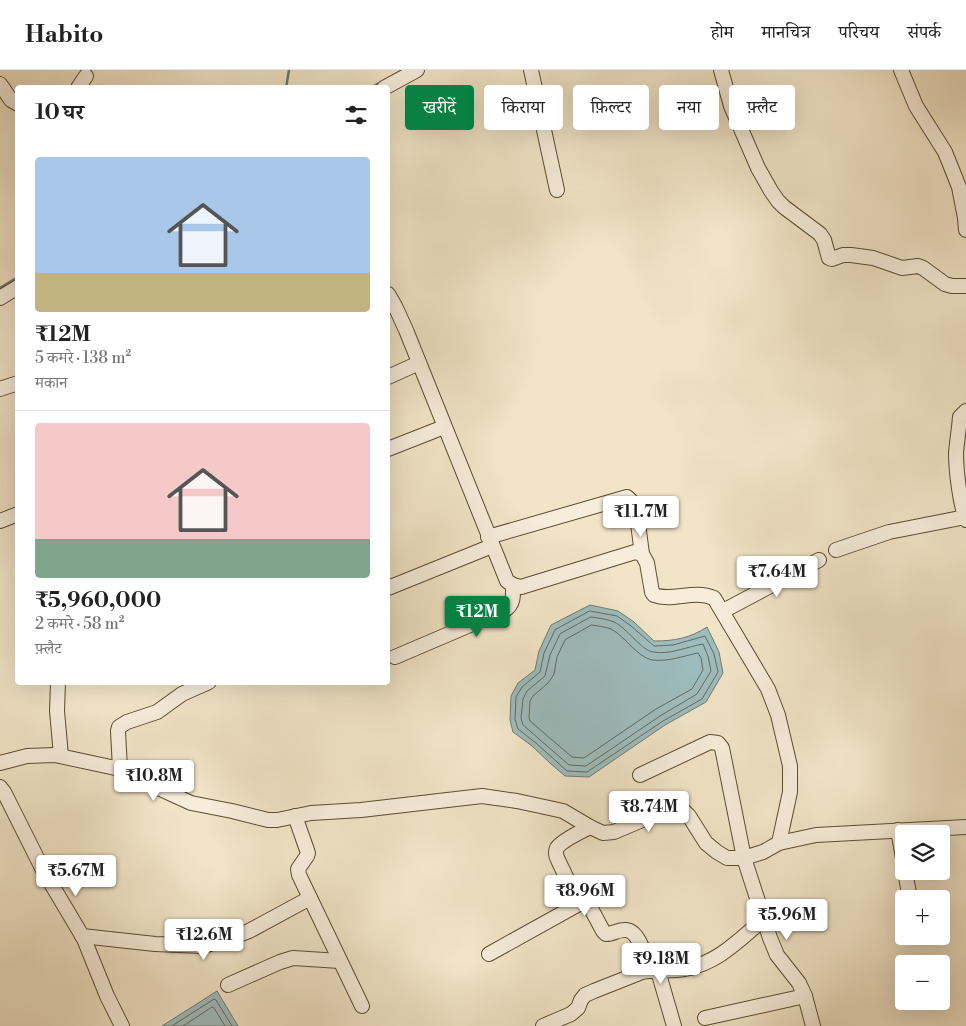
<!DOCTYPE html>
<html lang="hi">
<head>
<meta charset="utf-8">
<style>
	body { margin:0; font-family:"Libre Bodoni","Noto Serif Devanagari",serif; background:#f6f6f6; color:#222; height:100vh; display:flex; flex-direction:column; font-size:19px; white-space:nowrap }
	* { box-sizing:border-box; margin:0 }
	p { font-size:16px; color:#767676 }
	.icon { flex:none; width:28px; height:28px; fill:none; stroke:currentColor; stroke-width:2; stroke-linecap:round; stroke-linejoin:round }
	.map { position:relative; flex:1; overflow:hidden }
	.sheet { position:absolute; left:15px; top:15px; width:375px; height:600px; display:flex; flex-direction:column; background:#fff; border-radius:5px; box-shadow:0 5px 20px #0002 }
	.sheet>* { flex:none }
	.top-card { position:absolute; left:405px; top:15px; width:475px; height:45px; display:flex; gap:10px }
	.controls { position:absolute; left:895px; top:755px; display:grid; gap:10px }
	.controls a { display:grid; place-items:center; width:55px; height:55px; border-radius:5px; background:#fff; box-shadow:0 5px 20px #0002; font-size:25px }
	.price { position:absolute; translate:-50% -42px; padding:0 11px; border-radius:5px; background:#fff; color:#222; font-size:16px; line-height:32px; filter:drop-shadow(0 1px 2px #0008) }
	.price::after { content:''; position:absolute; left:50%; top:30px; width:15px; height:11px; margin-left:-8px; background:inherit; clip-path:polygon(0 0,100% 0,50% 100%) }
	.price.selected { background:#0b8043; color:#fff }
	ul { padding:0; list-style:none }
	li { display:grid; align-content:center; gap:10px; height:265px; padding:0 20px }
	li+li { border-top:1px solid #e0e0e0 }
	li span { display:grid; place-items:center; height:155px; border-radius:5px; color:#555 }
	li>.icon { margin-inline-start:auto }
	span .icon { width:90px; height:90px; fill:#fffc; stroke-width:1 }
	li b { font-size:21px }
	h2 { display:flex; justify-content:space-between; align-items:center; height:60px; padding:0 20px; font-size:21px }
	.chip { padding:0 18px; border-radius:5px; background:#fff; box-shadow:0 5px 20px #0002; font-size:18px; line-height:45px }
	.chip.selected { background:#0b8043; color:#fff }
	header { display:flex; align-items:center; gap:30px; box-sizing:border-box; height:70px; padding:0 25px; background:#fff; border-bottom:1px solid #e0e0e0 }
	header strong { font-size:24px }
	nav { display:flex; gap:28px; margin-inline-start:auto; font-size:18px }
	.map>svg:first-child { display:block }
	.water { fill:#9ebcbe; stroke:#707b72 }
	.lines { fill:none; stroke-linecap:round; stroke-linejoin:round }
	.shore { stroke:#646a5f; stroke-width:1 }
	.stream { stroke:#707b72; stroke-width:2.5 }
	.minor-casing { stroke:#5c4c32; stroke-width:16 }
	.minor { stroke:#f6eddb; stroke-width:14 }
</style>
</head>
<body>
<header>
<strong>Habito</strong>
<nav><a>होम</a><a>मानचित्र</a><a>परिचय</a><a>संपर्क</a></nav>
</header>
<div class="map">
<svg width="966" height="956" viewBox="0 0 966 956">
	<rect width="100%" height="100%" fill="#f1e4c7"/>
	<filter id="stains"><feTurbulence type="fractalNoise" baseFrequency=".004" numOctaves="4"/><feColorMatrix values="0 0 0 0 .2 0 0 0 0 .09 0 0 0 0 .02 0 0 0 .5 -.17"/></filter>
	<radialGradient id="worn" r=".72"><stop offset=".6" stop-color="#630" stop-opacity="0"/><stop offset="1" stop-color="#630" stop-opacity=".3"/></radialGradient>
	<!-- water -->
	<g class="water">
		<path d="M590,535L618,541L634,552L654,571C675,571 690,568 707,557L719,582L723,603L706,632L665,655L589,707L565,706L551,694L532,676L513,662L510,650L511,626L518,613L535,600L539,581L551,555Z"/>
		<path d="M217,921L238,956H162Z"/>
	</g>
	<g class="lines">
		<!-- shore -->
		<g class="shore">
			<path d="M590,541L617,546L631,556L654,576L673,575L705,566L714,584L718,602L702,629L663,651L587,702L567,701L536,673L518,659L515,649L516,627L522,617L540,602L544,583L555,560Z"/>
			<path d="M591,547C598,548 607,549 614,552C626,557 642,581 653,582C670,585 686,577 703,574L708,586L711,601L697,624L660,646L586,696L569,695L523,655L521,648L523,629L527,621L545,606L550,585L560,564Z"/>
			<path d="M592,555C598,556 606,557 611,559C625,566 637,587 652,590C668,592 683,586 698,583L701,588L703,600L692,619L656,639L584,688L572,687L530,651L529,648L530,631L533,626L547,614L551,609L554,604L557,587L565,570Z"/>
			<path d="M172,956L214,929L216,930L232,956"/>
			<path d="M183,956L212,937L214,938L225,956"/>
		</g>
		<!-- stream -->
		<g class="stream">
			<path d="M286,18L289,0"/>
			<path d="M370,18L403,0"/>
			<path d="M0,218L18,207"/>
		</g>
		<!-- minor casing -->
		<g class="minor-casing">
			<g id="minor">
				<path d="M531,0L557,120"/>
				<path d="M721,0L731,36L758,98L771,121L778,131L784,137L820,164L824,170L829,188L832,189L843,185H851L873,188L902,198L918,196L923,198L945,214L952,216H966"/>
				<path d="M901,0L916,36L945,82L959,117L965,148L966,160"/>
				<path d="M0,14L11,30L18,34"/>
				<path d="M78,18L86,6"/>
				<path d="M384,18L417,0"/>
				<path d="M388,224L395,236L406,260L507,511L513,515L521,517L635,482L642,484L647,493L652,522L654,525C673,532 693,519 714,528L768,619L778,645L790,696V722L779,773"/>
				<path d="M0,228L18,217"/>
				<path d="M388,307L419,293"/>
				<path d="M0,319L18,313"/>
				<path d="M966,341L960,347C959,359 957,371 956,383C956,402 960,432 966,450"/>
				<path d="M388,379L444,357"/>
				<path d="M0,451L18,444"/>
				<path d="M488,467L627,427L634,434L636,438L642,484"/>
				<path d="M836,480L889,462L965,447"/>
				<path d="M388,518L492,476"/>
				<path d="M723,541L819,490"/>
				<path d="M395,587L505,540C514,534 513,526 513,515"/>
				<path d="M58,612L57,641L61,686"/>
				<path d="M0,693L27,686L55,685L120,699L156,717L191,733L232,741L268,750H277L311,743L361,740L482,726L517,731L563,741L590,757L603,763L614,762L668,739L676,738L682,739L689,746L706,773L717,782L727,788H744L763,782L779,773L816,765L966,757"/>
				<path d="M120,699L118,661L119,657L127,652L157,642L182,624L209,612"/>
				<path d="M640,705L710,672L718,673L722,678L744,788L770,868L777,885L799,913L805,926L813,956"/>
				<path d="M0,717L4,722L43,800L84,869L107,926L122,956"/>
				<path d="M295,746L308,783L307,786L298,799L299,805L362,936"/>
				<path d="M898,760L904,794"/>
				<path d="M905,801L910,829"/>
				<path d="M579,834L585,832L588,833L603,861L606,864C613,864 620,859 626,860C640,861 646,890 650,901"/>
				<path d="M82,866L155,874L203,876L236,866L249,861L310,828"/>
				<path d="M489,884L579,834L558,790C556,786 555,782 557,778C561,771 582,761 590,757"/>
				<path d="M658,901L674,956"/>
				<path d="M228,915L280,892L293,888L340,891"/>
				<path d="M705,948L805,926"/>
				<path d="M543,956L571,944L578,938L581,930L585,925L594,921L642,902C656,899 671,902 685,899C718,893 739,870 764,849"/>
			</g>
		</g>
		<!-- minor -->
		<use href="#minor" class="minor"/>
	</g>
	<rect width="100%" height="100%" filter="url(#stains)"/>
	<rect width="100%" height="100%" fill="url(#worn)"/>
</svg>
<div class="controls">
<a><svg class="icon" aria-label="layers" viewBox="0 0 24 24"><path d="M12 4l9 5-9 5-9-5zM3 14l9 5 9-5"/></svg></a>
<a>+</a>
<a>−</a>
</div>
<b class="price" style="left:641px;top:468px">₹11.7M</b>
<b class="price" style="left:777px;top:528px">₹7.64M</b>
<b class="price selected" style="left:477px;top:568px">₹12M</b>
<b class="price" style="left:154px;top:732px">₹10.8M</b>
<b class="price" style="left:649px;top:763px">₹8.74M</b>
<b class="price" style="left:76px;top:827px">₹5.67M</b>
<b class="price" style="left:585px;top:847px">₹8.96M</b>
<b class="price" style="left:787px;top:871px">₹5.96M</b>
<b class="price" style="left:204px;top:891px">₹12.6M</b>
<b class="price" style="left:661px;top:915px">₹9.18M</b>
<div class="top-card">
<a class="chip selected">खरीदें</a>
<a class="chip">किराया</a>
<a class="chip">फ़िल्टर</a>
<a class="chip">नया</a>
<a class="chip">फ़्लैट</a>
</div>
<section class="sheet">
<h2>10 घर<svg class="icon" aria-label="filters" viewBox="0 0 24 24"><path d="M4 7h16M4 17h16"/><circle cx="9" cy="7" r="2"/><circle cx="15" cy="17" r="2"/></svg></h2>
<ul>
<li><span style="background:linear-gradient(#a9c7e8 75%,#c2b280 0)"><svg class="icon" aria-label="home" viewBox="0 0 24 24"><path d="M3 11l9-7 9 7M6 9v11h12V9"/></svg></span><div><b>₹12M</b><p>5 कमरे · 138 m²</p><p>मकान</p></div></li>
<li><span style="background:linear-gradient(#f6c9c9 75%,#7fa58c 0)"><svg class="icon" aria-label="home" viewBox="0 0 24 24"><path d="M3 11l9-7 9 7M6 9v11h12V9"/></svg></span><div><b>₹5,960,000</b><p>2 कमरे · 58 m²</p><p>फ़्लैट</p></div></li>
</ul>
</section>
</div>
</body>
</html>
